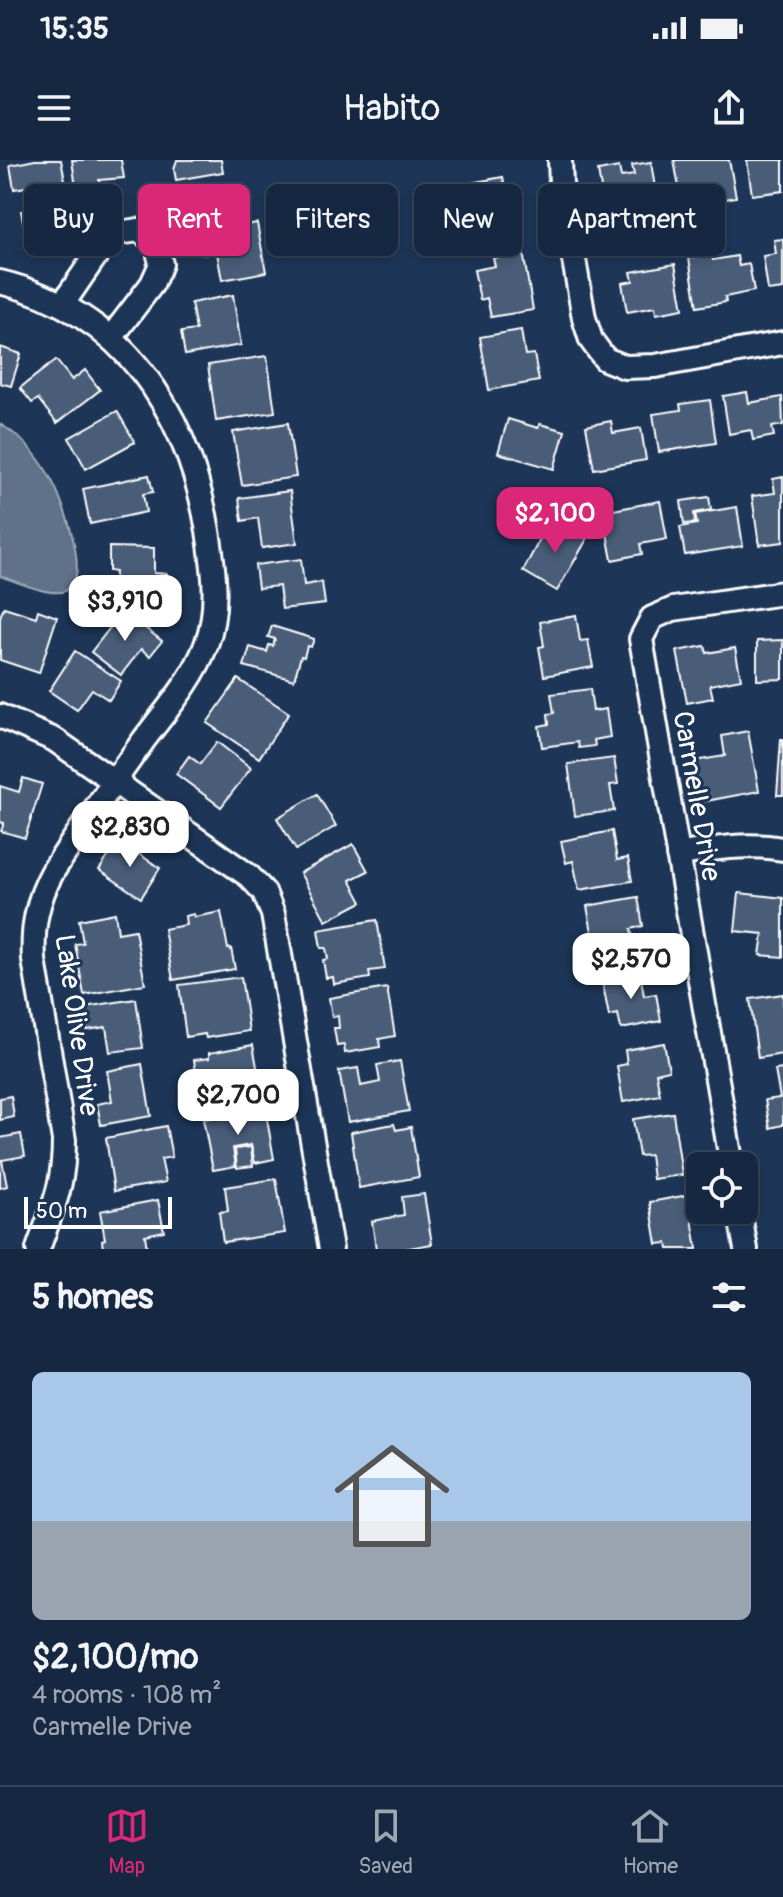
<!DOCTYPE html>
<html lang="en">
<head>
<meta charset="utf-8">
<style>
	body { margin:0; font-family:Pangolin,sans-serif; background:#23344c; color:#f1f3f6; height:100vh; display:flex; flex-direction:column; font-size:30px; white-space:nowrap }
	* { box-sizing:border-box; margin:0 }
	p { font-size:26px; color:#9ea6b1 }
	.icon { flex:none; width:44px; height:44px; fill:none; stroke:currentColor; stroke-width:2; stroke-linecap:round; stroke-linejoin:round }
	.map { position:relative; height:1089px; overflow:hidden }
	.drawer { display:flex; flex-direction:column; background:#162841; flex:1 }
	.drawer>* { flex:none }
	.top-card { position:absolute; left:24px; top:24px; width:736px; height:72px; display:flex; gap:16px }
	.tools { position:absolute; left:686px; top:992px; display:grid; gap:16px }
	.tools a { display:grid; place-items:center; width:72px; height:72px; border-radius:12px; background:#162841; box-shadow:0 4px 12px #0003,0 0 0 2px #35445a; font-size:40px }
	.scale { position:absolute; left:24px; bottom:20px; width:148px; box-sizing:border-box; padding-left:8px; border:4px solid #fff; border-top:0; font-size:22px; line-height:28px; white-space:nowrap; color:#fff; -webkit-text-stroke:6px #1d3557; paint-order:stroke }
	.price { position:absolute; translate:-50% -68px; padding:0 18px; border-radius:16px; background:#fff; color:#222; font-size:26px; line-height:52px; filter:drop-shadow(0 2px 4px #0008) }
	.price::after { content:''; position:absolute; left:50%; top:48px; width:24px; height:18px; margin-left:-12px; background:inherit; clip-path:polygon(0 0,100% 0,50% 100%) }
	.price.active { background:#db2777; color:#fff }
	ul { padding:0; list-style:none }
	li { display:grid; align-content:center; gap:16px; height:424px; padding:0 32px }
	li+li { border-top:2px solid #35445a }
	li span { display:grid; place-items:center; height:248px; border-radius:12px; color:#555 }
	li>.icon { margin-inline-start:auto }
	span .icon { width:144px; height:144px; fill:#fffc; stroke-width:1 }
	li b { font-size:34px }
	h2 { display:flex; justify-content:space-between; align-items:center; height:96px; padding:0 32px; font-size:34px }
	.chip { padding:0 28px; border-radius:12px; background:#162841; box-shadow:0 4px 12px #0003,0 0 0 2px #35445a; font-size:28px; line-height:72px }
	.chip.active { background:#db2777; color:#fff }
	.status { display:flex; justify-content:space-between; align-items:center; height:56px; padding:0 40px; background:#162841; direction:ltr }
	.status svg { height:22px; fill:currentColor }
	header { display:flex; justify-content:space-between; align-items:center; height:104px; padding:0 32px; background:#162841; font-size:36px; font-weight:600 }
	.tab-bar { display:flex; justify-content:space-around; align-items:center; height:112px; border-top:2px solid #35445a; background:#162841; font-size:22px; color:#9ea6b1 }
	.tab-bar a { display:grid; justify-items:center; gap:4px }
	.tab-bar .active { color:#db2777 }
	.map>svg:first-child { display:block }
	.water { fill:#617289; stroke:#a0aab8; stroke-width:2 }
	.building { fill:#4a5d79; stroke:#fff; stroke-width:2 }
	.lines { fill:none; stroke-linecap:round; stroke-linejoin:round }
	.street-casing { stroke:#fff; stroke-width:28 }
	.street { stroke:#1d3557; stroke-width:22 }
	.labels { text-anchor:middle; stroke-width:6; stroke-linejoin:round; paint-order:stroke }
	.street-label { font-size:28px; fill:#fff; stroke:#1d3557 }
</style>
</head>
<body>
<div class="status"><b>15:35</b><svg viewBox="0 0 49 12"><path d="M0 12V9h3v3zM5 12V6h3v6zM10 12V3h3v9zM15 12V0h3v12zM26 1h20v11H26zM47 4h2v5h-2z"/></svg></div>
<header><svg class="icon" aria-label="menu" viewBox="0 0 24 24"><path d="M4 6h16M4 12h16M4 18h16"/></svg>Habito<svg class="icon" aria-label="share" viewBox="0 0 24 24"><path d="M12 15V3M7 8l5-5 5 5M5 13v7h14v-7"/></svg></header>
<div class="map">
<svg width="783" height="1089" viewBox="0 0 783 1089">
	<rect width="100%" height="100%" fill="#1d3557"/>
	<filter id="ink" filterUnits="userSpaceOnUse"><feTurbulence type="fractalNoise" baseFrequency=".0125" numOctaves="2"/><feDisplacementMap in="SourceGraphic" scale="16" xChannelSelector="R" yChannelSelector="G"/><feConvolveMatrix kernelMatrix="1 2 1 2 8 2 1 2 1" color-interpolation-filters="sRGB"/></filter>
	<g filter="url(#ink)">
		<!-- water -->
		<path class="water" d="M0,264C22,277 38,295 50,317C61,336 94,419 65,431C50,437 15,421 0,416Z"/>
		<!-- building -->
		<g class="building">
			<path d="M35,0H61L73,62L25,71L21,51L36,49L32,26L14,29L10,5Z"/>
			<path d="M72,0H121L124,18L99,20L101,39L78,42Z"/>
			<path d="M177,0H221L223,12L176,20L174,9Z"/>
			<path d="M674,0H729L736,37L702,43L704,53L684,56Z"/>
			<path d="M747,0H783V31L752,35Z"/>
			<path d="M651,2L657,41L653,42L657,66L623,72L618,48L605,50L598,11L619,7L621,17L634,15L632,5Z"/>
			<path d="M503,17L508,42L517,41L522,74L470,84L461,34L472,32L470,23Z"/>
			<path d="M257,63L266,112L222,120L217,93L203,95L199,74Z"/>
			<path d="M783,79V129L768,131L763,96L776,94L774,80Z"/>
			<path d="M523,92L533,150L491,157L487,138L480,140L474,110L495,106L493,98Z"/>
			<path d="M712,94L713,100L737,96L739,106L749,104L754,131L725,137L726,142L697,147L689,98Z"/>
			<path d="M675,104L683,149L656,154L655,147L627,152L622,123L633,121L631,112Z"/>
			<path d="M233,135L241,185L185,195L181,172L196,170L191,143Z"/>
			<path d="M521,170L525,195L534,194L539,221L489,230L480,177Z"/>
			<path d="M0,187L21,194L11,226L0,223Z"/>
			<path d="M267,196L275,252L216,261L208,205Z"/>
			<path d="M56,200L72,220L85,210L100,230L57,263L38,239L32,243L20,228Z"/>
			<path d="M747,232L749,243L782,237L783,265L772,267L774,276L753,280L751,270L729,274L723,236Z"/>
			<path d="M710,240L716,283L659,292L653,254L681,250L680,244Z"/>
			<path d="M117,251L135,282L86,309L69,278Z"/>
			<path d="M508,259L538,268L540,264L565,271L554,309L498,293Z"/>
			<path d="M611,261L613,273L641,268L646,300L594,309L586,266Z"/>
			<path d="M288,263L296,317L242,325L233,272Z"/>
			<path d="M149,315L153,332L143,334L146,352L90,364L83,329Z"/>
			<path d="M783,317V382L759,385L752,336L775,333L773,319Z"/>
			<path d="M290,331L297,383L262,388L258,358L242,361L239,338Z"/>
			<path d="M709,337L711,350L694,353L695,363L684,364L681,341Z"/>
			<path d="M660,341L667,379L640,384L642,394L612,400L603,352Z"/>
			<path d="M737,347L743,386L685,395L680,367L697,364L695,354Z"/>
			<path d="M551,358L587,379L557,431L523,411Z"/>
			<path d="M109,387L154,388V413L167,414L166,436L114,435L115,412L109,411Z"/>
			<path d="M301,399L304,425L322,422L325,444L282,449L279,426L258,428L255,405Z"/>
			<path d="M4,447L36,457L38,450L57,457L39,513L0,500V457Z"/>
			<path d="M123,451L162,481L150,496L141,489L121,515L91,492Z"/>
			<path d="M576,455L580,481L588,480L593,507L544,516L539,487L544,486L540,462Z"/>
			<path d="M272,466L314,479L311,487L307,486L304,497L301,496L294,520L244,506L250,487L267,492L269,485L273,486L275,479L268,477Z"/>
			<path d="M783,480V519L757,520V481Z"/>
			<path d="M705,486L707,493L735,488L741,519L710,525L713,538L687,543L677,491Z"/>
			<path d="M75,491L121,521L109,540L92,529L77,550L49,531Z"/>
			<path d="M238,519L289,553L259,598L207,563Z"/>
			<path d="M590,529L593,551L606,549L610,577L594,580L595,586L579,588L578,582L542,587L539,566L549,564L548,554L554,553L551,534Z"/>
			<path d="M748,571L759,631L701,642L694,601L725,596L722,576Z"/>
			<path d="M781,579H783V635H777Z"/>
			<path d="M217,582L251,608L221,647L176,614L189,596L200,604Z"/>
			<path d="M614,598L618,624L610,625L614,651L575,656L568,604Z"/>
			<path d="M23,618L42,624L25,678L1,671L4,663L0,662V626L19,632Z"/>
			<path d="M317,634L336,666L296,690L277,658Z"/>
			<path d="M612,671L617,700L628,698L632,721L579,730L573,701L566,703L561,681Z"/>
			<path d="M119,681L160,708L141,738L99,710Z"/>
			<path d="M353,684L368,711L350,720L362,742L326,761L300,713Z"/>
			<path d="M739,733L783,738V797L760,795L763,774L735,771Z"/>
			<path d="M638,737L643,766L631,769L636,796L598,803L587,746Z"/>
			<path d="M221,752L228,789L231,788L235,809L173,820L164,769L186,765L185,756L194,754V757Z"/>
			<path d="M115,753L118,773L135,770L145,824L84,835L75,784L83,783L79,760Z"/>
			<path d="M377,760L385,809L369,811L370,818L334,824L333,817L326,818L323,800L328,799L326,788H321L318,770Z"/>
			<path d="M640,813L644,836L656,834L661,861L621,869L618,854L609,856L602,820Z"/>
			<path d="M241,817L249,871L206,878L205,874L186,877L179,825Z"/>
			<path d="M387,828L395,876L379,879L380,887L345,893L344,885L337,886L334,868H339L338,856L332,857L329,838Z"/>
			<path d="M783,834V894L758,898L750,839Z"/>
			<path d="M136,839L143,888L110,892L106,867L87,870L84,847Z"/>
			<path d="M664,883L669,910L656,913L660,935L623,942L617,906L627,904L625,890Z"/>
			<path d="M253,885L263,940L203,951L194,900L209,898V893Z"/>
			<path d="M400,901L409,951L348,962L339,911L358,908L361,926L380,922L377,905Z"/>
			<path d="M142,904L151,956L101,965L97,944L112,941L107,911Z"/>
			<path d="M783,909V965L770,968L765,940L780,938L775,910Z"/>
			<path d="M11,936L14,957L0,960V938Z"/>
			<path d="M265,948L274,999L255,1003L251,985L233,988L236,1006L213,1010L203,959Z"/>
			<path d="M673,953L682,1015L653,1019L650,995L639,996L633,959Z"/>
			<path d="M394,964L396,970L411,967L419,1017L359,1028L351,972Z"/>
			<path d="M166,966L172,997L161,999L166,1022L114,1031L106,978Z"/>
			<path d="M21,974L25,996L2,1000L7,1026L0,1028V978Z"/>
			<path d="M251,987L253,1006L237,1008L235,989Z"/>
			<path d="M276,1019L285,1073L223,1082L219,1052L228,1051L225,1027Z"/>
			<path d="M424,1034L432,1084L404,1089H376L372,1061L404,1055L402,1037Z"/>
			<path d="M688,1035L697,1089H668L667,1083L657,1084L650,1042Z"/>
			<path d="M158,1040L164,1071L145,1075L147,1089H103L102,1080L105,1079L100,1051Z"/>
		</g>
		<g class="lines">
			<!-- street casing -->
			<g class="street-casing">
				<g id="street">
					<path d="M560,0L561,24L584,158L591,180L605,199L625,207L655,206L783,183"/>
					<path d="M0,122C124,152 188,252 208,371C214,409 220,448 206,485C193,521 165,551 143,581C112,624 82,667 53,711C37,740 32,767 34,800L64,980C64,1027 53,1046 38,1089"/>
					<path d="M62,145L101,88L118,73L139,70L156,82L161,104L152,124L111,178"/>
					<path d="M0,556L55,580L249,716L264,732L273,754L331,1089"/>
					<path d="M678,695C713,688 747,683 783,689"/>
					<path d="M732,1006L641,479L652,458L673,449L783,433"/>
					<path d="M739,1050L746,1089"/>
				</g>
			</g>
			<!-- street -->
			<use href="#street" class="street"/>
		</g>
	</g>
	<g class="labels">
		<!-- street labels -->
		<g class="street-label">
			<text transform="translate(698 636) rotate(80)" y="10">Carmelle Drive</text>
			<text transform="translate(78 865) rotate(82)" y="10">Lake Olive Drive</text>
		</g>
	</g>
</svg>
<div class="tools">
<a><svg class="icon" aria-label="locate" viewBox="0 0 24 24"><circle cx="12" cy="12" r="6"/><path d="M12 2v4M12 18v4M2 12h4M18 12h4"/></svg></a>
</div>
<div class="scale">50 m</div>
<b class="price active" style="left:555px;top:395px">$2,100</b>
<b class="price" style="left:125px;top:483px">$3,910</b>
<b class="price" style="left:130px;top:709px">$2,830</b>
<b class="price" style="left:631px;top:841px">$2,570</b>
<b class="price" style="left:238px;top:977px">$2,700</b>
<div class="top-card">
<a class="chip">Buy</a>
<a class="chip active">Rent</a>
<a class="chip">Filters</a>
<a class="chip">New</a>
<a class="chip">Apartment</a>
</div>
</div>
<section class="drawer">
<h2>5 homes<svg class="icon" aria-label="filters" viewBox="0 0 24 24"><path d="M4 7h16M4 17h16"/><circle cx="9" cy="7" r="2"/><circle cx="15" cy="17" r="2"/></svg></h2>
<ul>
<li><span style="background:linear-gradient(#a9c7e8 60%,#9aa5b1 0)"><svg class="icon" aria-label="home" viewBox="0 0 24 24"><path d="M3 11l9-7 9 7M6 9v11h12V9"/></svg></span><div><b>$2,100/mo</b><p>4 rooms · 108 m²</p><p>Carmelle Drive</p></div></li>
</ul>
</section>
<nav class="tab-bar">
<a class="active"><svg class="icon" aria-label="map" viewBox="0 0 24 24"><path d="M3 6l6-2 6 2 6-2v14l-6 2-6-2-6 2zM9 4v14M15 6v14"/></svg>Map</a>
<a><svg class="icon" aria-label="saved" viewBox="0 0 24 24"><path d="M7 4h10v16l-5-4-5 4z"/></svg>Saved</a>
<a><svg class="icon" aria-label="home" viewBox="0 0 24 24"><path d="M3 11l9-7 9 7M6 9v11h12V9"/></svg>Home</a>
</nav>
</body>
</html>
